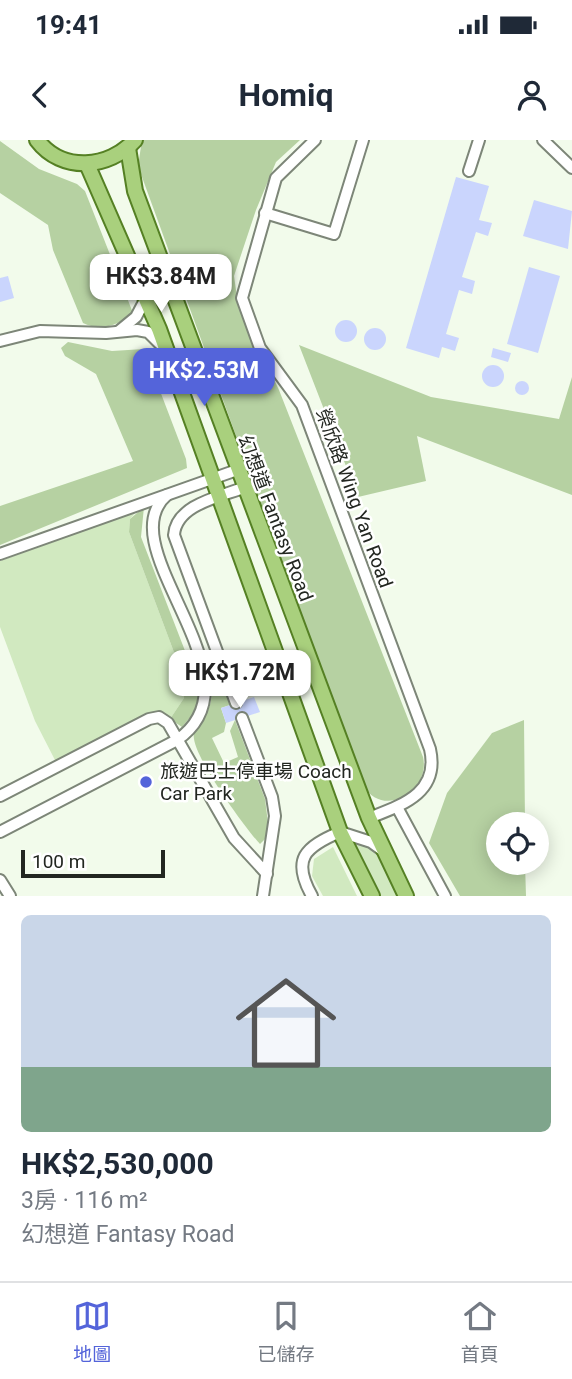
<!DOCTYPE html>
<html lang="zh-TW">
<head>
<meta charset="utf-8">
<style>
	body { margin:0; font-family:Roboto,"Noto Sans TC",sans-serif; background:#f6f6f7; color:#1f2937; height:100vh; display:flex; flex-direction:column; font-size:26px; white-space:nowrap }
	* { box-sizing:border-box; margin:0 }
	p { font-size:23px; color:#747a83 }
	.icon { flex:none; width:38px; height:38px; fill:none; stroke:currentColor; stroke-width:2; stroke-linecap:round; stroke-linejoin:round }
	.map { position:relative; height:756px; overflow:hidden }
	.sheet { display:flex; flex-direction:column; background:#fff; flex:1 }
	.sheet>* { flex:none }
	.buttons { position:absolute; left:486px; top:672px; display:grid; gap:14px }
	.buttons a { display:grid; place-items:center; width:63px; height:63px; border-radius:50%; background:#fff; box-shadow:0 4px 18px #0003; font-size:35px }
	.scale { position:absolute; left:21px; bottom:18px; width:144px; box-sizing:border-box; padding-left:7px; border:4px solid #222620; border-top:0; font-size:19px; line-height:24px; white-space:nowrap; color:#222620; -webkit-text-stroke:5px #fff; paint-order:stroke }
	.price { position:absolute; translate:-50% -60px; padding:0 16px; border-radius:14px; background:#fff; color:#222; font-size:23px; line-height:46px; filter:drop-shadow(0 2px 4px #0008) }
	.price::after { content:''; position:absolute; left:50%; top:42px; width:21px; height:16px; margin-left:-10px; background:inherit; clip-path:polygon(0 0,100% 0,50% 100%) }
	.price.current { background:#5464da; color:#fff }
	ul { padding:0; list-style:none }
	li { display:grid; align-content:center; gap:14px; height:371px; padding:0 21px }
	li+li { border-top:2px solid #e0e1e3 }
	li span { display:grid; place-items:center; height:217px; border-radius:10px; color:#555 }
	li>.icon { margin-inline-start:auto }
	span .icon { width:126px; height:126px; fill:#fffc; stroke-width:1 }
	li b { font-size:30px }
	.status { display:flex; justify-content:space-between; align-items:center; height:49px; padding:0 35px; background:#fff; direction:ltr }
	.status svg { height:19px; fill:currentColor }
	header { display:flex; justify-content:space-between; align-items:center; height:91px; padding:0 21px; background:#fff; font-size:32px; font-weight:700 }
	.dock { display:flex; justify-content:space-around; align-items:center; height:98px; border-top:2px solid #e0e1e3; background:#fff; font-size:19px; color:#747a83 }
	.dock a { display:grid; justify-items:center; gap:4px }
	.dock .current { color:#5464da }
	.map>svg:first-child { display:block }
	.green { fill:#d1e9c0 }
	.forest { fill:#b6d1a2 }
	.building { fill:#cad5fd }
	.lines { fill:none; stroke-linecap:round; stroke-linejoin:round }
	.minor-casing { stroke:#7d8678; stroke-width:14 }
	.major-casing { stroke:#558024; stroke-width:18 }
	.minor { stroke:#fff; stroke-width:10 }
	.major { stroke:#a9d07d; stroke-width:14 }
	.poi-dot { fill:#5464da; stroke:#fff; stroke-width:2.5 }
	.labels { text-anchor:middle; stroke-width:5; stroke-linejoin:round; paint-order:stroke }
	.street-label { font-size:19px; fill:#222620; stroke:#fff }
	.poi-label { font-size:19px; fill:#222620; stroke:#fff; text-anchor:start }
</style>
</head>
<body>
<div class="status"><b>19:41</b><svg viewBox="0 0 49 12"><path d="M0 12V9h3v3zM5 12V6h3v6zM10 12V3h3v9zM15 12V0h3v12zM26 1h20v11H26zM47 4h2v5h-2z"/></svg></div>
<header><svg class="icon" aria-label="back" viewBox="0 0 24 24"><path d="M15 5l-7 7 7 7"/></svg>Homiq<svg class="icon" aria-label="person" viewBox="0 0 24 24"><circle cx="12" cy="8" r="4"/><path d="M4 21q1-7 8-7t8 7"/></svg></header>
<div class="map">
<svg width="572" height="756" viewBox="0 0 572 756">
	<rect width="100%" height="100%" fill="#f2fbeb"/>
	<!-- green -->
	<g class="green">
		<path d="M136,372L130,379L129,392L184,539V558L170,579L166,576L56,622L35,581L0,487V421Z"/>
		<path d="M353,701L375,709L399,756H378Z"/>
		<path d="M333,707L357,756H323L312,736L314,719Z"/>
	</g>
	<!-- forest -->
	<g class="forest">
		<path d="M142,0H300L276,22L256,70L234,136L238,164L279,250L423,617C431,651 383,680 363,645L138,26Z"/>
		<path d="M0,1L39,29L77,44L85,51L133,173C120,185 100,192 83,183L53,110L48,85L0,53Z"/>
		<path d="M68,202L112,211L144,209L186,319L187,328L0,405V366L133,321L96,234L65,216L61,208Z"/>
		<path d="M299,205L431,257L559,279L572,237V355L417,296L426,341L358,357Z"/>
		<path d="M144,367L141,397L199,547V567L182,587L170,579L184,558V539L129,392L130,379Z"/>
		<path d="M221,541L230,565L221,568L226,583L224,592L212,598L224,623L238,617L230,591L235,580L265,659L268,683L266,698L260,704C246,689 189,612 194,593C197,584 207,575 210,565C213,555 210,547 221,541Z"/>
		<path d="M524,580L525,684H499V723H525L526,756H460L429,703L447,653L492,593Z"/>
	</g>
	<!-- building -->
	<g class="building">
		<path d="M456,37L489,46L479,80L492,83L488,96L476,92L462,137L475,141L472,154L459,150L446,194L459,198L455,211L442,207L439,218L406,208Z"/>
		<path d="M534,60L572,71L568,109L523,96Z"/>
		<path d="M529,127L560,136L538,213L507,204Z"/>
		<path d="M8,136L14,158L0,162V138Z"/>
		<circle cx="346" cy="191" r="11"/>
		<circle cx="375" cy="199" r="11"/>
		<path d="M493,208L511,213L508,222L491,217Z"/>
		<circle cx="493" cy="236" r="11"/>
		<circle cx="522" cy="248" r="7"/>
		<path d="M254,557L260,572L226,583L221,568Z"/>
	</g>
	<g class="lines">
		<!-- minor casing -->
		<g class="minor-casing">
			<g id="minor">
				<path d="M315,0L276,38L242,158L260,208L302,265L430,609C440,653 402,665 369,678"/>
				<path d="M543,0L572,28"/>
				<path d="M469,31L479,0"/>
				<path d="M265,73L334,94L363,0"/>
				<path d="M119,191L136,177L146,158"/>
				<path d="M0,201L40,191L106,193L137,190L148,192L164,208"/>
				<path d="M0,414L237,330"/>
				<path d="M236,563L174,395C176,365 219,357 243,348"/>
				<path d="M242,578L272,657L275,676L263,756"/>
				<path d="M0,656L149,579L159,577L168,583L234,698L267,734"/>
				<path d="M397,667L445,756"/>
				<path d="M0,692L177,600C267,538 106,407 167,355"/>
				<path d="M0,740L10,756"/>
				<path d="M312,756C291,719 305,707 340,692L371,702L382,710"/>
			</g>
		</g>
		<!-- major casing -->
		<g class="major-casing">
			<g id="major">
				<path d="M37,0C62,33 109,29 135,0"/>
				<path d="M128,8L135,51L369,678L406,756"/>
				<path d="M87,24L159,189L340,692L372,756"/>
			</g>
		</g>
		<!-- minor -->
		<use href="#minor" class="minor"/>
		<!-- major -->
		<use href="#major" class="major"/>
	</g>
	<!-- markers -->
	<circle class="poi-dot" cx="146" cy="642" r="7"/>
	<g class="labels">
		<!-- street labels -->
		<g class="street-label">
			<text transform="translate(355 358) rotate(70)" y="7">榮欣路 Wing Yan Road</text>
			<text transform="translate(276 378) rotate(69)" y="7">幻想道 Fantasy Road</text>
		</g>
		<!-- poi labels -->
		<g class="poi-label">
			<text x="160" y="638">旅遊巴士停車場 Coach<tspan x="160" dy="22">Car Park</tspan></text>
		</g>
	</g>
</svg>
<div class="buttons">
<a><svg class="icon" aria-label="locate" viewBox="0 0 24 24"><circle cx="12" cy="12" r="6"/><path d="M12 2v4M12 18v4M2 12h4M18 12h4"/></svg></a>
</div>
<div class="scale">100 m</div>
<b class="price" style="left:161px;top:174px">HK$3.84M</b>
<b class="price current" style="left:204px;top:268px">HK$2.53M</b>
<b class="price" style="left:240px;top:570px">HK$1.72M</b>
</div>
<section class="sheet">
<ul>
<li><span style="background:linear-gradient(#c9d6e8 70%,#7fa58c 0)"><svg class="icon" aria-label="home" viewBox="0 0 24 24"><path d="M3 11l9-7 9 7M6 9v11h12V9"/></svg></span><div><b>HK$2,530,000</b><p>3房 · 116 m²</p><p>幻想道 Fantasy Road</p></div></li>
</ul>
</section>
<nav class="dock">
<a class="current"><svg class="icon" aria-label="map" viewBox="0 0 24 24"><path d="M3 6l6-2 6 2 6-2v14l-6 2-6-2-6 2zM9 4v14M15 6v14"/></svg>地圖</a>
<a><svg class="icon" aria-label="saved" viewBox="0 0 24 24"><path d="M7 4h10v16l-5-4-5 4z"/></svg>已儲存</a>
<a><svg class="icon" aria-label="home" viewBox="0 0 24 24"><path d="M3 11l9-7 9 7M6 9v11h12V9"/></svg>首頁</a>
</nav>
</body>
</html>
